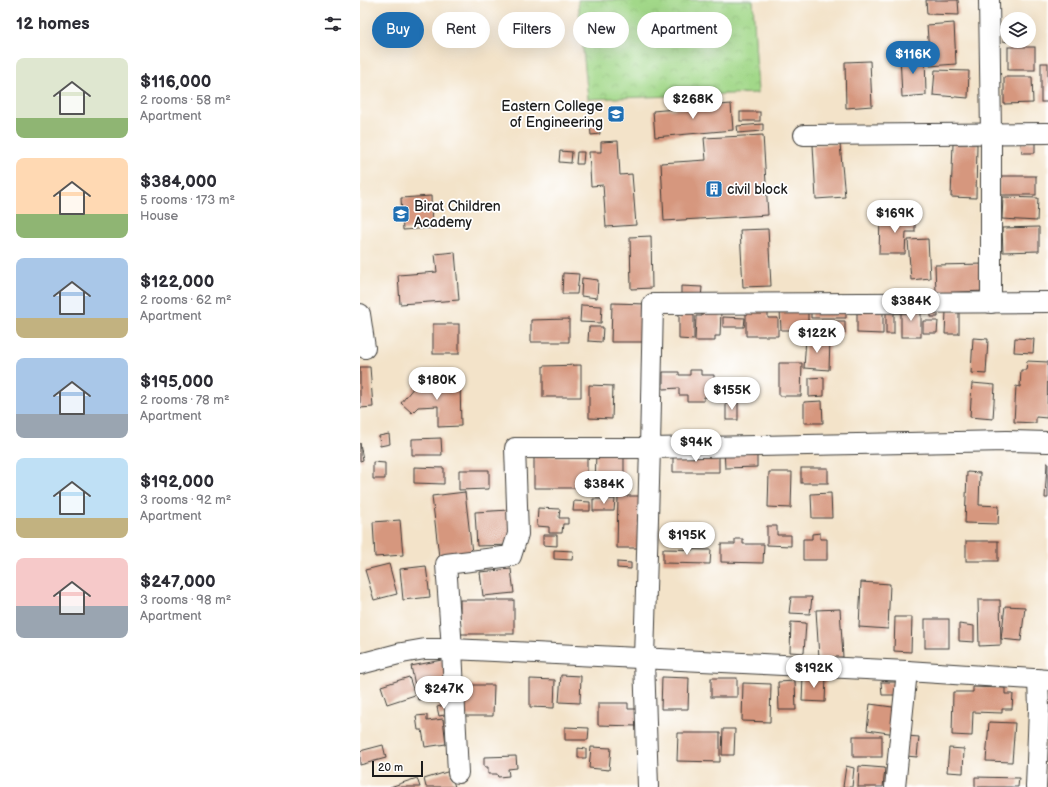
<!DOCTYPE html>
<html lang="en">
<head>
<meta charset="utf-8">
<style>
	body { margin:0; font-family:"Balsamiq Sans",sans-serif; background:#f2f2f3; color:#2b2b33; height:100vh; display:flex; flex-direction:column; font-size:15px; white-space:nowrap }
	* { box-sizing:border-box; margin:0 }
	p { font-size:13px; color:#7c7c81 }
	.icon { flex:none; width:22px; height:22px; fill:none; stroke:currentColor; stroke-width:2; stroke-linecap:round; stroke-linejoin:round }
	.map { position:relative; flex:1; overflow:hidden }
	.drawer { display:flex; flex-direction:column; background:#fff; width:360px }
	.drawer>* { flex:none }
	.banner { position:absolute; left:12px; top:12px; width:380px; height:36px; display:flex; gap:8px }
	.buttons { position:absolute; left:640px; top:12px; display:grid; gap:8px }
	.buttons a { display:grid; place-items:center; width:36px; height:36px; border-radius:50%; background:#fff; box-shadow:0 4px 16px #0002; font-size:20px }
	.scale { position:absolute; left:12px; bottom:10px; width:51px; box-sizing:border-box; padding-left:4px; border:2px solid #1c1c1c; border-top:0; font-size:11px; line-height:14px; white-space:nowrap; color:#1c1c1c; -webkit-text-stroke:3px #fff; paint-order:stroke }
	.price { position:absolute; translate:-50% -34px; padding:0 9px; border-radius:14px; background:#fff; color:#222; font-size:13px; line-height:26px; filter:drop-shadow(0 1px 2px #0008) }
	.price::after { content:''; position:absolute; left:50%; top:24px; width:12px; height:9px; margin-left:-6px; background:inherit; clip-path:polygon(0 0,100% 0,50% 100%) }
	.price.current { background:#1f6fb2; color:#fff }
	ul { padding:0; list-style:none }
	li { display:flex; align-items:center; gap:12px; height:100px; padding:0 16px }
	li span { display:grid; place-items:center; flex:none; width:112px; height:80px; border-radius:8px; color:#555 }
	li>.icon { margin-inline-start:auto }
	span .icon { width:48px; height:48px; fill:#fffc; stroke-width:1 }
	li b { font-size:17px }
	h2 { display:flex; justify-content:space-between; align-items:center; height:48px; padding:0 16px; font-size:17px }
	.chip { padding:0 14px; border-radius:18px; background:#fff; box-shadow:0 4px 16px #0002; font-size:14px; line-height:36px }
	.chip.current { background:#1f6fb2; color:#fff }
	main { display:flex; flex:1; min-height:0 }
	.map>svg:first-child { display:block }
	.park { fill:url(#park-crowns); stroke:#5f7a52 }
	.building { fill:#d6977e }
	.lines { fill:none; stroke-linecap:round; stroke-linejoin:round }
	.minor-casing { stroke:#3c3a36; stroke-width:22 }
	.minor { stroke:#fff; stroke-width:20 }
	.labels { text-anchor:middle; stroke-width:3.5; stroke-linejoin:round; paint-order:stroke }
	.poi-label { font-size:14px; fill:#1c1c1c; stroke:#fff; text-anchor:start }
</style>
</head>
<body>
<main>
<section class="drawer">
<h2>12 homes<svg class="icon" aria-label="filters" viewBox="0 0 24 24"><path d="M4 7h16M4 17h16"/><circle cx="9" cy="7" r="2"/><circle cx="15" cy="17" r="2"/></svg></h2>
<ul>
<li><span style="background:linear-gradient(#dfe7d0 75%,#8fb573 0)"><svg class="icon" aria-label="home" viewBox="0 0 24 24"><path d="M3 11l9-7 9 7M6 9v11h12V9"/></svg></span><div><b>$116,000</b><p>2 rooms · 58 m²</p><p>Apartment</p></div></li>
<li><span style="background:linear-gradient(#ffd9b3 70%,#8fb573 0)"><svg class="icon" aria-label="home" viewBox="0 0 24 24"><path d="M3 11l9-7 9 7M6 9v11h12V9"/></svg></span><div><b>$384,000</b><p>5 rooms · 173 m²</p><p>House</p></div></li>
<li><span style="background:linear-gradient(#a9c7e8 75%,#c2b280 0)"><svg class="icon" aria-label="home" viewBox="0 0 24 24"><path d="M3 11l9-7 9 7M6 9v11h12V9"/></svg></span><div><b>$122,000</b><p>2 rooms · 62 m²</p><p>Apartment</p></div></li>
<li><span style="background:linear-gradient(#a9c7e8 70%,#9aa5b1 0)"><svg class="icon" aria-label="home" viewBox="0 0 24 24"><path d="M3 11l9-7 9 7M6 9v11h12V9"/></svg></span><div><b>$195,000</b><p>2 rooms · 78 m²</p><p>Apartment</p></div></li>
<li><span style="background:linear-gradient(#bfe0f5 75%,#c2b280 0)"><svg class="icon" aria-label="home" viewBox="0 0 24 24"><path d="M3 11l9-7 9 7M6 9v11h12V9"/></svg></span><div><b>$192,000</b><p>3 rooms · 92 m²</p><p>Apartment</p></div></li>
<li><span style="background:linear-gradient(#f6c9c9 60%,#9aa5b1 0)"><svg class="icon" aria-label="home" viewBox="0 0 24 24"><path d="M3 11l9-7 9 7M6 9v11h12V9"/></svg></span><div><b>$247,000</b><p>3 rooms · 98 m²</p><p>Apartment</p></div></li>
</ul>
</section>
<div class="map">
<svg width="688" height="787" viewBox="0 0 688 787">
	<defs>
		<pattern id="park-crowns" width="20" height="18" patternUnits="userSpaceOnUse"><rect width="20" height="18" fill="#a2d889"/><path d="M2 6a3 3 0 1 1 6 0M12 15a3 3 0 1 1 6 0" fill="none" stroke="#8bb976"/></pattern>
	</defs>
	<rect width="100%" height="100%" fill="#fff"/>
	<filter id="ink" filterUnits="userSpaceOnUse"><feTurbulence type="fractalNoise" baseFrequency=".025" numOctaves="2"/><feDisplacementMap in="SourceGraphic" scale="8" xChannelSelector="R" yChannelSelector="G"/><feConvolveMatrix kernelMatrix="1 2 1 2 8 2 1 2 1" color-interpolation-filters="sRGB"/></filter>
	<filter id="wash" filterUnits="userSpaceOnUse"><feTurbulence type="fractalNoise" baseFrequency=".012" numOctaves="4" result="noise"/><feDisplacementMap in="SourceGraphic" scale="16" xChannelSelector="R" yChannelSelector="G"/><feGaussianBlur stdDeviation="0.9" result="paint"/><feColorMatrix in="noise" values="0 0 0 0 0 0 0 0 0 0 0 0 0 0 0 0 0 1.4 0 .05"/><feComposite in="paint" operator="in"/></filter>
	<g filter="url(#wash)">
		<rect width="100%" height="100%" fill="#f3e3c9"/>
		<!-- park -->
		<path class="park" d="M218,0H393L398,93L228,99Z"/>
		<g id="blocks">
			<!-- building -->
			<g class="building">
				<path d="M566,0H598L599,15L567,14Z"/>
				<path d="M644,21H647V42L643,41Z"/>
				<path d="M594,23L596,64L570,66L567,25Z"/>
				<rect x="648" y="47" width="27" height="23"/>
				<path d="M565,53L566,95L542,97L540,54Z"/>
				<path d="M510,61L512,106L486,108L485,62Z"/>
				<rect x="681" y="63" width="7" height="39"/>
				<path d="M575,70L609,71L608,98L573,95Z"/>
				<path d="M644,77H672L673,103L644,104Z"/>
				<path d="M371,104L373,130L295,137L293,111Z"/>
				<rect x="380" y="112" width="20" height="9"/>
				<path d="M239,123L240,134L231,135L230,124Z"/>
				<path d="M403,124V131L378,133L377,126Z"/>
				<path d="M403,135L408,215L304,221L301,163L346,160L344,138Z"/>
				<path d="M258,141L260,175L272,174L276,225L246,227L243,185L231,186L229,152H241V142Z"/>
				<path d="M675,142V153H662L661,143Z"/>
				<path d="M480,144L485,197L456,199L453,145Z"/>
				<path d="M593,144H617L616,198L591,197Z"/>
				<path d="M200,151L212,152L211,163L199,162Z"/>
				<path d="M217,152H224L223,164H216Z"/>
				<rect x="639" y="176" width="37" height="19"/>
				<path d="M71,196L72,228L43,230L41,198Z"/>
				<path d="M643,197L678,198L677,221L642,219Z"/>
				<path d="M520,217L555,218V232H546L545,254H519Z"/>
				<path d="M679,227V251L643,252L642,228Z"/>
				<path d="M408,229L411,286L383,287L380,230Z"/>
				<path d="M291,236L292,288L271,289L270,237Z"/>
				<path d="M568,239L570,278L551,280L548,240Z"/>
				<path d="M95,252L99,300L40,304L38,275L77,272L75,254Z"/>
				<path d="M625,264L626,291L576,293L575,265Z"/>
				<path d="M203,273L219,274L217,294H202Z"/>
				<path d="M222,278L238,280L237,298L221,296Z"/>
				<path d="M321,286L342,287L341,298L321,297Z"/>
				<path d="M252,303L287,304L286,342H251Z"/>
				<path d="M221,305L242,306L241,323L220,322Z"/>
				<path d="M497,306L523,307V334L497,333Z"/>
				<path d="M451,307L486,308V318H451Z"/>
				<rect x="541" y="308" width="20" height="29"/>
				<path d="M578,309V317H571V312Z"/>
				<path d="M319,310H334V340L319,339Z"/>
				<path d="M386,310H408V318H418V336H386Z"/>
				<path d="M420,310H448V330H421Z"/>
				<path d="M342,311H361L360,336H355V341H335L336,316H342Z"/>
				<path d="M586,311H599V334H585Z"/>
				<rect x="526" y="312" width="8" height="22"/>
				<path d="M363,317L385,318L384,327H363Z"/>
				<path d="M209,319V342H171V320Z"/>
				<path d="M451,321H485V333L451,332Z"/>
				<path d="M563,321H578L577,333H563Z"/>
				<rect x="73" y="324" width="26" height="30"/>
				<path d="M229,327H243L242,342L228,341Z"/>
				<path d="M446,338L470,339L469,370L444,368Z"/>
				<path d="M613,338L628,339L626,374L611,373Z"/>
				<path d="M655,338L674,339L673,353L654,352Z"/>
				<path d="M667,361L688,362L687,418L676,417V423L654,422L656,386L660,387L661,370H666Z"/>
				<path d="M419,363H442L441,396H419Z"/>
				<path d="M221,365V397H183V366Z"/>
				<path d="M0,367H10L13,407L0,408Z"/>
				<path d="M330,370H341V375H354V397H344V401H327V395H319V388L303,389V372H319V375H330Z"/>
				<path d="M464,377V396L449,397V378Z"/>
				<path d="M54,382H100L101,426L78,427V406L58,407L52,413L41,403L54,387Z"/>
				<path d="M363,383H377V397L363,396Z"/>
				<path d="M612,383L635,385L633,419L610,417Z"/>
				<path d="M229,385L253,386L252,419L229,418Z"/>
				<path d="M462,401L463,423H444V402Z"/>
				<rect x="366" y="402" width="12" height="18"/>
				<path d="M29,434L30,444L20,446L19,436Z"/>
				<path d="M81,438L82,455H52V439Z"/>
				<path d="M0,443L3,460L0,461Z"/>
				<path d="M397,446V467L365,468L364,448Z"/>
				<path d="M236,451H264V489H235Z"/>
				<path d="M359,453V472H313V454Z"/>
				<path d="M174,456L227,457V488H174Z"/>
				<path d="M13,462L25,463V479H13Z"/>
				<path d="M687,463H688V498H685Z"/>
				<path d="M54,467L84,468V484L54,483Z"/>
				<rect x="441" y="468" width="27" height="15"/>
				<path d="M99,470H129V489L99,490Z"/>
				<path d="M409,472H432L431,508L408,507Z"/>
				<path d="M607,472L620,473L619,505L639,506L638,524L605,523Z"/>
				<path d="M105,492L112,553L79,557L72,496Z"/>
				<path d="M471,493L472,518H452L451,494Z"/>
				<path d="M258,496H280L279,548H257Z"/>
				<path d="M233,499H255L254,511H233Z"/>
				<path d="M214,501L230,502V511H213Z"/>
				<path d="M178,508L200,509L199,518H208V524H203L202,533H189V527L177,526Z"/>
				<path d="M149,510L151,545L117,546L115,512Z"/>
				<path d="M40,520L43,555L15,557L13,522Z"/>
				<path d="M407,526H417V535H431V546L407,545Z"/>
				<path d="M460,533V539H467V560H443V539H452V534Z"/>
				<path d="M183,535H197V546L183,545Z"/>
				<path d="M375,539H383V544H404L403,563L361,562V544H375Z"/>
				<rect x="606" y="541" width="32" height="20"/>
				<path d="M303,549L351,550L350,564L303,563Z"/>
				<path d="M194,550L213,551L212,560L194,559Z"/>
				<path d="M257,562L271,563V569L257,568Z"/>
				<path d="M29,564L37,594L14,600L5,570Z"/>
				<path d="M66,566L70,597L43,600L40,569Z"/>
				<path d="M151,569L154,593L123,596L120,572Z"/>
				<path d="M501,582L530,584L528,629L499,627Z"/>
				<path d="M431,597H452L450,614L429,613Z"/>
				<rect x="100" y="600" width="54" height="34"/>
				<path d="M618,600H640L641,645L619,646Z"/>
				<path d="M645,606L665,607L661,641L641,639Z"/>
				<path d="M480,609L483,657L459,658L456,610Z"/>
				<path d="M535,617H552L551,652L534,651Z"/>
				<rect x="565" y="619" width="24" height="29"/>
				<path d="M431,622L446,623L444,653L430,652Z"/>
				<path d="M599,624L614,626V642L599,641Z"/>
				<path d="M87,659L94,693L58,700L51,666Z"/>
				<path d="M201,675L221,676L220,703L199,702Z"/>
				<path d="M443,676H466L465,702L442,701Z"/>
				<path d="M49,677L55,695L27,704L21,686Z"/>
				<path d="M302,677L329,678L328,709H301Z"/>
				<rect x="351" y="678" width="26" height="19"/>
				<path d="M170,679L195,680L194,708L170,707Z"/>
				<path d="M435,681L436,710H419L418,682Z"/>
				<path d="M521,682H540L541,695H522Z"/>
				<path d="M383,683L411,684L410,722L382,721Z"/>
				<path d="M100,685H134L133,716H100Z"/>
				<path d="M613,687L645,688V694H653L652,709H642V713L613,712L612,736L592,735L593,692H613Z"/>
				<path d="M238,703H268V709H277V726L238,725Z"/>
				<path d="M88,704L90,714L79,716L77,707Z"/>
				<path d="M510,704L540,708L536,734L507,730Z"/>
				<path d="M67,715V721L83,719L86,744L65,747L62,730H58L56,716Z"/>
				<path d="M629,722L655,723L652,762L626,761Z"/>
				<path d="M205,727L229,728L228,740H205Z"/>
				<path d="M363,729H375L374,755H362Z"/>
				<path d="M318,733H360V762L317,761Z"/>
				<rect x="493" y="736" width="29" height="21"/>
				<path d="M547,736L559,737L557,757L546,756Z"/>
				<path d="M23,745L26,758L0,765V751Z"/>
				<path d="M231,747L251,748L249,770L229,768Z"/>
				<path d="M218,748L226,749V758H218Z"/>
				<path d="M589,748L604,749L603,773L587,772Z"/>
				<path d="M156,756L157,768L148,769L149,776L138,777L137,774H128V767H124V757Z"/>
				<path d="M486,766L494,768L492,787H483Z"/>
				<path d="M499,766L525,768L523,787H498Z"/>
				<path d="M90,771L95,787H66L64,779Z"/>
				<path d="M615,777L659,778L658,787H615Z"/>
				<path d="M57,778L60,787H30Z"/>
			</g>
		</g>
	</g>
	<g filter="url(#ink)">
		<use href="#blocks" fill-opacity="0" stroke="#3c3a36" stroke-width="1"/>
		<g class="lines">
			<!-- minor casing -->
			<g class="minor-casing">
				<g id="minor">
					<path d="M629,0L631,133V303"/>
					<path d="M444,135L688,133"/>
					<path d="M0,314L5,348"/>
					<path d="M0,664L42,653L65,649H92L547,671L688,680"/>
					<path d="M98,773L92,649L86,564L151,556L158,534L155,448H290L647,441L688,442"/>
					<path d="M288,787L284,659L290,448L293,304L688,302"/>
					<path d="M535,787L547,671"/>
					<path d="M676,787L679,709L678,679"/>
				</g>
			</g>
			<!-- minor -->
			<use href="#minor" class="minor"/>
		</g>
	</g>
	<!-- icons -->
	<defs>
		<g id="school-square" transform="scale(0.9)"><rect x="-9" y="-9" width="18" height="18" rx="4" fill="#1f6fb2" stroke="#fff"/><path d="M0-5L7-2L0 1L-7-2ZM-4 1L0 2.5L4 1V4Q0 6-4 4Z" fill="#fff"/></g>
		<g id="building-square" transform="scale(0.9)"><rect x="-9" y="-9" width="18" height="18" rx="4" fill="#1f6fb2" stroke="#fff"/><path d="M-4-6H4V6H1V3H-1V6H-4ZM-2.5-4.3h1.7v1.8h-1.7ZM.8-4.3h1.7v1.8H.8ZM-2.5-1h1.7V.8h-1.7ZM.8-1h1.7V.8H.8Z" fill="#fff"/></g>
	</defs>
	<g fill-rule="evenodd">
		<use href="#school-square" x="256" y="114"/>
		<use href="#building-square" x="354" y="189"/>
		<use href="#school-square" x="41" y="214"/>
	</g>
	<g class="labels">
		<!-- poi labels -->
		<g class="poi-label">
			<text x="243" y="111" text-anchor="end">Eastern College<tspan x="243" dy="16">of Engineering</tspan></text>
			<text x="367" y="194">civil block</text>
			<text x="54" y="211">Birat Children<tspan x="54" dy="16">Academy</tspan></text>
		</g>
	</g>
</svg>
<div class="buttons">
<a><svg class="icon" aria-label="layers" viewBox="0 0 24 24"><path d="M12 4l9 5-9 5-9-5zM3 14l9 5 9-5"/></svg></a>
</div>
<div class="scale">20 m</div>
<b class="price current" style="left:553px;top:75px">$116K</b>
<b class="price" style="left:333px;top:120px">$268K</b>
<b class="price" style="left:535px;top:234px">$169K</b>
<b class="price" style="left:551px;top:322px">$384K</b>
<b class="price" style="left:457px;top:354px">$122K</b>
<b class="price" style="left:77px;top:401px">$180K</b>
<b class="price" style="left:372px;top:411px">$155K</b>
<b class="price" style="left:336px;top:463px">$94K</b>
<b class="price" style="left:244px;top:505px">$384K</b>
<b class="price" style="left:327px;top:556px">$195K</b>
<b class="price" style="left:454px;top:689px">$192K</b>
<b class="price" style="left:84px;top:710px">$247K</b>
<div class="banner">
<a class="chip current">Buy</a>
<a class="chip">Rent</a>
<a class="chip">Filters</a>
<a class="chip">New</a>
<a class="chip">Apartment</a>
</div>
</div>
</main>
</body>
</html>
